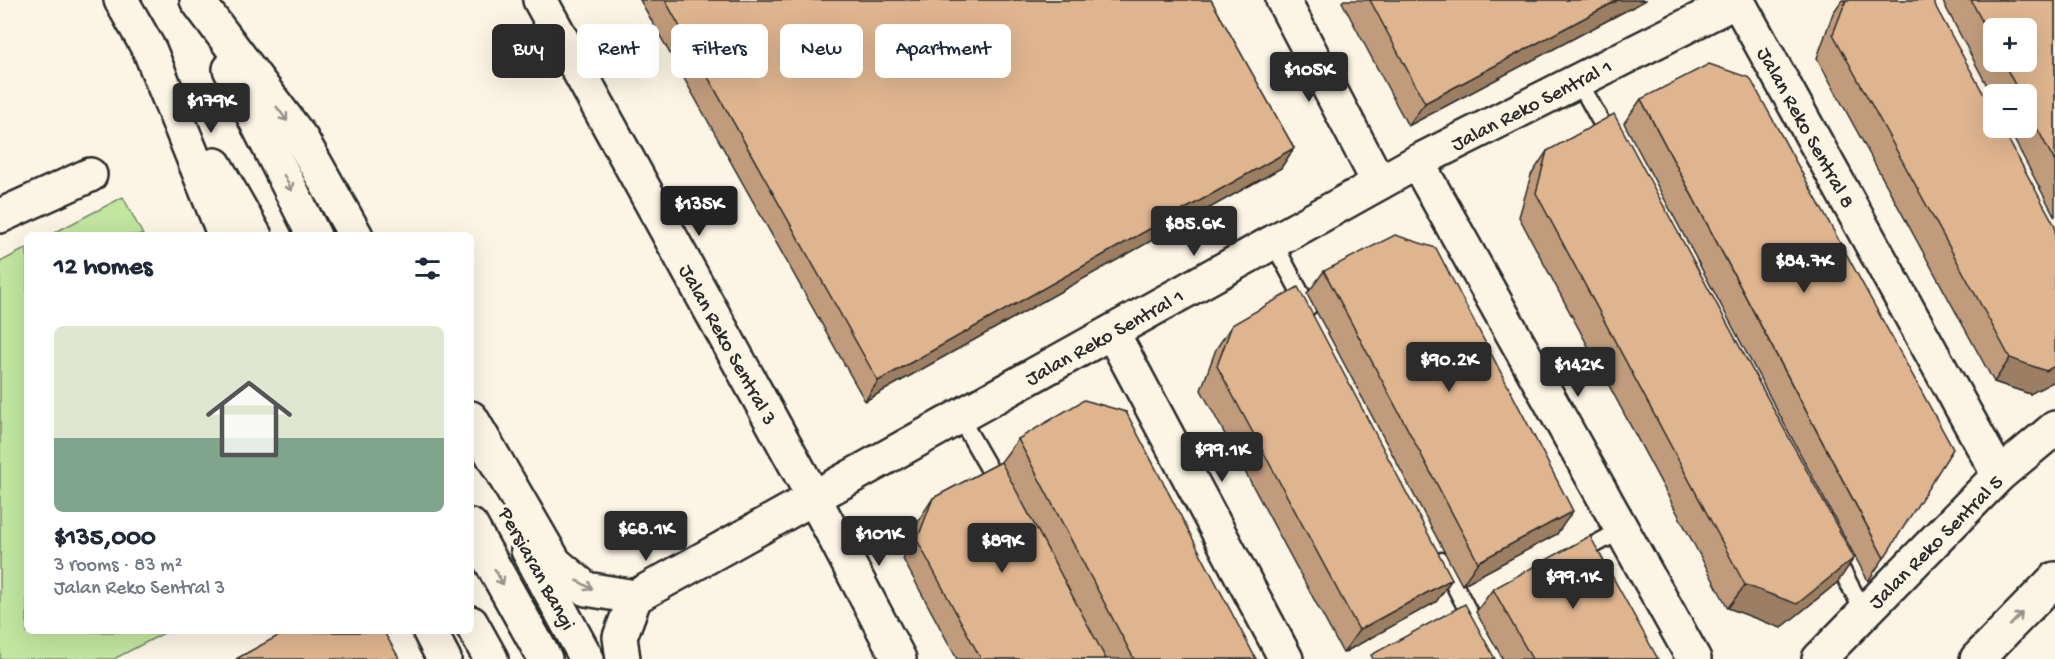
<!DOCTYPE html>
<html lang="en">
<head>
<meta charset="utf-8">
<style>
	body { margin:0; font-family:"Gochi Hand",sans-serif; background:#f2f2f3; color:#1f2937; height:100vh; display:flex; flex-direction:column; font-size:22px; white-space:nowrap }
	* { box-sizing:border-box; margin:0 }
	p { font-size:20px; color:#747a83 }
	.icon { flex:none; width:33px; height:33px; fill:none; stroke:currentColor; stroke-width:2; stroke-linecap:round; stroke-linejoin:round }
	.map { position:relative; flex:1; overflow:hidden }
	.sheet { position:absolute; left:24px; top:232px; width:450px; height:402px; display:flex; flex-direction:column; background:#fff; border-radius:9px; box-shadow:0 6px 24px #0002 }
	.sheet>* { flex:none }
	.guide { position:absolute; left:492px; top:24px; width:570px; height:54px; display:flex; gap:12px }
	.controls { position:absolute; left:1983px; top:18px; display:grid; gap:12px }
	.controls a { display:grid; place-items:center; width:54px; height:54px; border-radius:9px; background:#fff; box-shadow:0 6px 24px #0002; font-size:30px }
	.price { position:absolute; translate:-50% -51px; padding:0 14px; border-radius:6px; background:#2b2b2b; color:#fff; font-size:20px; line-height:39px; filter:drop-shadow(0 2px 3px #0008) }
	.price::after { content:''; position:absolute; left:50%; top:36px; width:18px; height:14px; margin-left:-9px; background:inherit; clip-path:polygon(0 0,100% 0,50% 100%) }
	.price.on { background:#222; color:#fff }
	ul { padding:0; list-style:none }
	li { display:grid; align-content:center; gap:12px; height:318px; padding:0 30px }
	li+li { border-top:2px solid #e0e1e3 }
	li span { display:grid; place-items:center; height:186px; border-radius:9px; color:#555 }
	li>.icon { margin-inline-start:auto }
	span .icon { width:108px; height:108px; fill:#fffc; stroke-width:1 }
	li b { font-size:26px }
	h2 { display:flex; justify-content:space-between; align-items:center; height:72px; padding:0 30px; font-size:26px }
	.chip { padding:0 21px; border-radius:9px; background:#fff; box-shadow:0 6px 24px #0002; font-size:21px; line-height:54px }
	.chip.on { background:#2b2b2b; color:#fff }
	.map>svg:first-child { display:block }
	.green { fill:#c0e6a0; stroke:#768866; stroke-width:1.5 }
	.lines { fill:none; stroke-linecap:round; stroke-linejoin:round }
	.service-casing { stroke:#2b2b2b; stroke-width:21 }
	.minor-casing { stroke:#2b2b2b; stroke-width:38 }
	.secondary-casing { stroke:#2b2b2b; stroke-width:38 }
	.primary-casing { stroke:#2b2b2b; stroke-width:38 }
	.service { stroke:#fcf5e5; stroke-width:16 }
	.minor { stroke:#fcf5e5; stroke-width:33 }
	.secondary { stroke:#fcf5e5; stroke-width:33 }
	.primary { stroke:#fcf5e5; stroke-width:33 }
	.wall { fill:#c09c7b; stroke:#2b2b2b; stroke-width:1.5; fill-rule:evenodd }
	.shaded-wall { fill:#9c7f64; stroke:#2b2b2b; stroke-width:1.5 }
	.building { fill:#dfb58f; stroke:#2b2b2b; stroke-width:1.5 }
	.oneway { stroke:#949088 }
	.labels { text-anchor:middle; stroke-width:6; stroke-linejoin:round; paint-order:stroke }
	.street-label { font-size:21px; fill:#2b2b2b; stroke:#fcf5e5 }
</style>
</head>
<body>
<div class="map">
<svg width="2055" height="659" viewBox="0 0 2055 659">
	<rect width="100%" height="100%" fill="#fcf5e5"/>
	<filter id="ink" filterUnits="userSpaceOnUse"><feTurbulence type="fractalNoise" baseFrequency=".0167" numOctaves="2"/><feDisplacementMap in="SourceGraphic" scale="12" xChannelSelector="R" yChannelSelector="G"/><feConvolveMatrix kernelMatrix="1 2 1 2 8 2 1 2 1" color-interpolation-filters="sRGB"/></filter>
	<g filter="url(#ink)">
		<!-- green -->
		<g class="green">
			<path d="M123,197L143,235H50Z"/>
			<path d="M27,248V632H166L114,659H0V262Z"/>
		</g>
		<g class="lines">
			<!-- service casing -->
			<g class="service-casing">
				<g id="service">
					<path d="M1578,80L1611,140"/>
					<path d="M1273,242L1308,307"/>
					<path d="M959,416L999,486"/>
					<path d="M1833,554L1864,612"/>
					<path d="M1575,555L1622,530"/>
					<path d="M1442,561L1493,659"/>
				</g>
			</g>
			<!-- minor casing -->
			<g class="minor-casing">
				<g id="minor">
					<path d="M540,0L814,498L899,659"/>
					<path d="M1283,0L1379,183"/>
					<path d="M1737,0L1999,475"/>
					<path d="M1417,162L1694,659"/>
					<path d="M0,216L90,175"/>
					<path d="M1112,332L1286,659"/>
					<path d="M635,597L1417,162L1738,0"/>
					<path d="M1819,659L1999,475L2055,428"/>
				</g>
			</g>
			<!-- secondary casing -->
			<g class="secondary-casing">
				<g id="secondary">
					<path d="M121,0L150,51L225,236"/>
					<path d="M197,0L302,140L356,236"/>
					<path d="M230,69L314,236"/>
					<path d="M215,165L255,236"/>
					<path d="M471,418L555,563L586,589L635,597L620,637L623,659"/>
					<path d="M471,526L545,659"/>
					<path d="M528,550L587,659"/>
					<path d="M471,623L491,659"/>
					<path d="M430,632L444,659"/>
				</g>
			</g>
			<!-- primary casing -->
			<g class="primary-casing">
				<path id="primary" d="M1977,659L2055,579"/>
			</g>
			<!-- service -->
			<use href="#service" class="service"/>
			<!-- minor -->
			<use href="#minor" class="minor"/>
			<!-- secondary -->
			<use href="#secondary" class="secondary"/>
			<!-- primary -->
			<use href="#primary" class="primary"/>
		</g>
		<!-- wall -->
		<g class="wall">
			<path d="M640,0H1211L1294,148L1281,168L865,401Z"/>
			<path d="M1344,0H1646L1408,126L1342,2Z"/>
			<path d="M1842,0H1932L2030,394L1994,382L1817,58L1833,13Z"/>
			<path d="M1942,0H2055V217L2008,128H2026V94H1994V99ZM1994,28L2026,62H1994Z"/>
			<path d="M1641,99L1884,558L1868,581L1624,123Z"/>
			<path d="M1547,151L1838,582L1781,628L1728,608L1519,217L1531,175Z"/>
			<path d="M1324,271L1557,534L1462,585L1307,294Z"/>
			<path d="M1232,325L1452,579L1436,602L1343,653L1201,390L1216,349Z"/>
			<path d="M1018,439L1256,659H957L903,559L920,518L933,498L1001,462Z"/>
			<path d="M1493,589L1658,659H1503L1476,612Z"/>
		</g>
		<!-- shaded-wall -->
		<g class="shaded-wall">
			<path d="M1618,0H1646L1408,126L1425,103Z"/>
			<path d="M1294,148L1281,168L865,401L878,381Z"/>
			<path d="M2010,358L2055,366V381L2030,394L1994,382Z"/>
			<path d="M1573,511L1557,534L1462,585L1478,562Z"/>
			<path d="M1854,558L1838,582L1781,628L1728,608L1745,585Z"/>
			<path d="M1452,579L1436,602L1343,653L1359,630Z"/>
		</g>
		<!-- building -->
		<g class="building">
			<path d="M665,0H1211L1294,148L878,381Z"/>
			<path d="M1370,0H1618L1425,103Z"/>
			<path d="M1846,0H1932L1994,113V128H2002L2055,226V366L2046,371L2010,358L1833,34Z"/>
			<path d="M1971,0H2055V162L2026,107V94H2020L2003,62H2026V28H1994V44Z"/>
			<path d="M1709,64L1750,78L1953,449L1884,558L1641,99Z"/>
			<path d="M1614,114L1854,558L1797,604L1745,585L1536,193L1547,151Z"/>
			<path d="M1395,235L1436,248L1573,511L1478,562L1324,271Z"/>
			<path d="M1298,287L1452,579L1359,630L1217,366L1232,325Z"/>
			<path d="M1084,400L1126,412L1256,659H1134L1018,439Z"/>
			<path d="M1001,462L1106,659H981L917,540L933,498Z"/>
			<path d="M1590,536L1658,659H1532L1493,589Z"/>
			<path d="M1465,604L1495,659H1373L1371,655Z"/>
			<path d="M285,632H384L399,658L397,659H236Z"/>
		</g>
		<!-- one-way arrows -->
		<defs><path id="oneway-shaft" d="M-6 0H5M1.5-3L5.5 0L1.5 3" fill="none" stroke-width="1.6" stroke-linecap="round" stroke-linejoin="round" transform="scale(1.5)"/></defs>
		<g class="oneway">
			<use href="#oneway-shaft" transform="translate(282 114) rotate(53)"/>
			<use href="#oneway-shaft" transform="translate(288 183) rotate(63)"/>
			<use href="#oneway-shaft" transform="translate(499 577) rotate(61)"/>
			<use href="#oneway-shaft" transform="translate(585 585) rotate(29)"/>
			<use href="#oneway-shaft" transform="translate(2016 619) rotate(-46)"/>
		</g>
	</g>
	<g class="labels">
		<!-- street labels -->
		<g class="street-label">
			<text transform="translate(1531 104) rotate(-27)" y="7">Jalan Reko Sentral 1</text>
			<text transform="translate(1807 127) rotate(61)" y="7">Jalan Reko Sentral 8</text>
			<text transform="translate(1104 336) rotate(-29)" y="7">Jalan Reko Sentral 1</text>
			<text transform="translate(729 344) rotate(61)" y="7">Jalan Reko Sentral 3</text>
			<text transform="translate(1935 541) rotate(-45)" y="7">Jalan Reko Sentral 5</text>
			<text transform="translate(538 568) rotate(61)" y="7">Persiaran Bangi</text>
		</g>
	</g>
</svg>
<div class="controls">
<a>+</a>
<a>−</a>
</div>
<b class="price" style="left:1309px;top:103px">$105K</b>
<b class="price" style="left:211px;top:134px">$179K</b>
<b class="price on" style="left:699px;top:237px">$135K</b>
<b class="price" style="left:1194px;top:257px">$85.6K</b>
<b class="price" style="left:1804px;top:294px">$84.7K</b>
<b class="price" style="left:1449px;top:393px">$90.2K</b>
<b class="price" style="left:1578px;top:398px">$142K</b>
<b class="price" style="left:1222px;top:483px">$99.1K</b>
<b class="price" style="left:646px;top:562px">$68.1K</b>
<b class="price" style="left:879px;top:567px">$101K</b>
<b class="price" style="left:1002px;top:574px">$89K</b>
<b class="price" style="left:1573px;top:610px">$99.1K</b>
<div class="guide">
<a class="chip on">Buy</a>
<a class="chip">Rent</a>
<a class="chip">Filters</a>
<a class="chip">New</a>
<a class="chip">Apartment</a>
</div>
<section class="sheet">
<h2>12 homes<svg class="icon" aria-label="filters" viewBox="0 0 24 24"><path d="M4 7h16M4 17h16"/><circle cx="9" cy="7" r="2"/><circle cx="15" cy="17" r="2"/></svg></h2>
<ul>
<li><span style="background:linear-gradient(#dfe7d0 60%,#7fa58c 0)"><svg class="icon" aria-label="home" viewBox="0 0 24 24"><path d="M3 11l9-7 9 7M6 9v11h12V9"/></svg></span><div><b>$135,000</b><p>3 rooms · 83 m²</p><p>Jalan Reko Sentral 3</p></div></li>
</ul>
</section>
</div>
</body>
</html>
